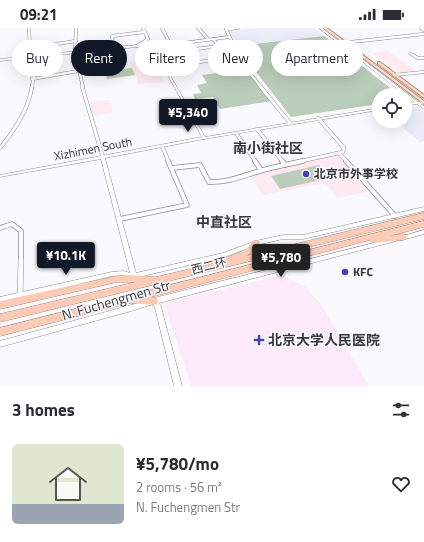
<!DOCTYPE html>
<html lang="en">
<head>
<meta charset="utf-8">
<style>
	body { margin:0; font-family:"Titillium Web","Noto Sans SC",sans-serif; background:#f7f7f7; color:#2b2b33; height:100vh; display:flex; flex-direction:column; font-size:15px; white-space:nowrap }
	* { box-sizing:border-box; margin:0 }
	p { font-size:13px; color:#7c7c81 }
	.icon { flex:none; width:22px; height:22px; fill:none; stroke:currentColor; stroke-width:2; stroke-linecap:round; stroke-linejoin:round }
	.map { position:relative; height:358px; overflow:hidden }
	.details { display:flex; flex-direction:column; background:#fff; flex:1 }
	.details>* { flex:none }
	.banner { position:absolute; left:12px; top:12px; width:400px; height:36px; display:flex; gap:8px }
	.tools { position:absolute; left:372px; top:60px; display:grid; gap:8px }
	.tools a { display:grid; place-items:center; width:40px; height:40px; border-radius:50%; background:#fff; box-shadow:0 4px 16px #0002; font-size:20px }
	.price { position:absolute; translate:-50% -34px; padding:0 9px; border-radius:4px; background:#111827; color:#fff; font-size:13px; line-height:26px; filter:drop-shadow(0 1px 2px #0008) }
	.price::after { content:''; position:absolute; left:50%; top:24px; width:12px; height:9px; margin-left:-6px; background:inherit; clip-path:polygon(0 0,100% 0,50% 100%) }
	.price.current { background:#222; color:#fff }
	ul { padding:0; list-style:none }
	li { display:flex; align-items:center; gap:12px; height:100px; padding:0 12px }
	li+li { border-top:1px solid #e1e1e2 }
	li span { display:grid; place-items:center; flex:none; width:112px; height:80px; border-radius:6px; color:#555 }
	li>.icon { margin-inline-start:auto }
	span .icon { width:48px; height:48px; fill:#fffc; stroke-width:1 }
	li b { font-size:17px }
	h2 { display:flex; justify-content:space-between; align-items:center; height:48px; padding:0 12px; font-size:17px }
	.tag { padding:0 14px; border-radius:18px; background:#fff; box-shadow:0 4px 16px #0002; font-size:14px; line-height:36px }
	.tag.current { background:#111827; color:#fff }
	.status { display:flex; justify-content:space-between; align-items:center; height:28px; padding:0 20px; background:#fff; direction:ltr }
	.status svg { height:11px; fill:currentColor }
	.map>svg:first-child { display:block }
	.built { fill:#ebeef8 }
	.education { fill:#ffeaf1 }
	.medical { fill:#fceafb }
	.green { fill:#bacdba }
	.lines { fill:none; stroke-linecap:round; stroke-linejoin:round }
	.minor-far3-casing { stroke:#8c8d90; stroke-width:3.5 }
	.minor-far2-casing { stroke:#8c8d90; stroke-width:4 }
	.minor-far1-casing { stroke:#8c8d90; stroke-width:5.5 }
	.minor-casing { stroke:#8c8d90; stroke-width:6 }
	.tertiary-casing { stroke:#8c8d90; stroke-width:1 }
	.primary-casing { stroke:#b49080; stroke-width:2 }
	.trunk-casing { stroke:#b49080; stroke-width:1 }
	.minor-far3 { stroke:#fff; stroke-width:2.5 }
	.minor-far2 { stroke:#fff; stroke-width:3 }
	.minor-far1 { stroke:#fff; stroke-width:4 }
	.minor { stroke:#fff; stroke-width:5 }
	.tertiary { fill:#fff; fill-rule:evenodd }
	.primary { fill:#fbd9ca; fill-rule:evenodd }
	.trunk { fill:#faccb8; fill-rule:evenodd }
	.poi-dot { fill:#4940b7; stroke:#fafafe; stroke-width:1.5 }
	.labels { text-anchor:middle; stroke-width:3; stroke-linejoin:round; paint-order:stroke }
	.street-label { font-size:12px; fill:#373839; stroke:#fafafe }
	.poi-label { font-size:12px; font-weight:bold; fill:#373839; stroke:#fafafe; text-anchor:start }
	.quarter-label { font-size:14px; font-weight:bold; fill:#373839; stroke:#fafafe }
	.near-street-label { font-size:14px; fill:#373839; stroke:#fafafe }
	.near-poi-label { font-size:14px; font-weight:bold; fill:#373839; stroke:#fafafe; text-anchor:start }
</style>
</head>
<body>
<div class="status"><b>09:21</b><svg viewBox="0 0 49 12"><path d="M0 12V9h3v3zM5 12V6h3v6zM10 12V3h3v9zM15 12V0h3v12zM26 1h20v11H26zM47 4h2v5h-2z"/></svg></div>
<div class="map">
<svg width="424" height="358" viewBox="0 0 424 358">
	<rect width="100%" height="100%" fill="#fafafe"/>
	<!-- built -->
	<g class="built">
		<path d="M255,0H314L324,8L238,17L230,8L232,7L229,3Z"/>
		<path d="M418,79L424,84V113L420,114L395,93H405V81Z"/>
	</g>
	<!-- education -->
	<g class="education">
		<path d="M387,23L417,43L401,45L373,25Z"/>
		<path d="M155,30L164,54L138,56L137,48L106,52L103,42L131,39L130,33Z"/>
		<path d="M110,72L113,85L93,88L90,73Z"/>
		<path d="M338,127L371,163L337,170L325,155L262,167L251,149L262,143Z"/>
	</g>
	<!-- medical -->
	<path class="medical" d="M282,247L304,258L321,276L369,358H191L164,275Z"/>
	<!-- green -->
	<g class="green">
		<path d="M324,8L399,67H379V76L291,89L236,18Z"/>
		<path d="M132,40L135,47L107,51L105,43Z"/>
		<path d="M247,41L273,73L220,81L213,69L195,71L193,66L201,65L197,57L207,55L202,47Z"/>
		<path d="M319,137L330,150L280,161L271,148Z"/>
	</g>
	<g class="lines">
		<!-- minor-far3 casing -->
		<g class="minor-far3-casing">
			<g id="minor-far3">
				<path d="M76,0L75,24L83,59"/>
				<path d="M162,0L170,16"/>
				<path d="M198,0L208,11"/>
				<path d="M238,0L226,1L231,12L229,19L261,59"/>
				<path d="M421,0L424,2"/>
				<path d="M351,14L424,6"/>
				<path d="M137,18L148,11L143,0"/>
				<path d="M30,20L76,13"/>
				<path d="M114,21L112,8L144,4"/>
				<path d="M157,26L219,18L213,11"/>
				<path d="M411,26L418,30H424"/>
				<path d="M27,29L30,20L29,0"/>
				<path d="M175,37L238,29"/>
				<path d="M394,47L424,44"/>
				<path d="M32,51L78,43"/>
				<path d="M32,59L37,28"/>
			</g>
		</g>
		<!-- minor-far2 casing -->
		<g class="minor-far2-casing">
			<g id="minor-far2">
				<path d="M82,58L103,130"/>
				<path d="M260,58L290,95"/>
				<path d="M257,101L283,134"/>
				<path d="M236,105L256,134"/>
				<path d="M162,118L169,134"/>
				<path d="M0,120C15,102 29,81 32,58"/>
				<path d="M339,125L347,134"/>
				<path d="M297,134L343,124L344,120L318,90"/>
			</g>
		</g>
		<!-- minor-far1 casing -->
		<g class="minor-far1-casing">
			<g id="minor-far1">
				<path d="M255,133L261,142"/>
				<path d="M282,133L285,137"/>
				<path d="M346,133L395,188"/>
				<path d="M172,140L200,137L209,154C228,155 245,147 263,142C277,138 290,136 303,133"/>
				<path d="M120,191L187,177L168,133"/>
				<path d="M0,200L12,196L21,203V232"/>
			</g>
		</g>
		<!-- minor casing -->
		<g class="minor-casing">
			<path id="minor" d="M20,268L21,231"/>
		</g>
		<!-- tertiary casing -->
		<g class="tertiary-casing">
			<g id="tertiary">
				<path d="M319,0H322L418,74L424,73V75L421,76L424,78V81L417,76L405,78V76L414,74Z"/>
				<path d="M229,8L230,9V10L154,20L158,26L205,109L379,80V82L204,111L105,130L136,245L223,225L256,213L283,207H303L424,179V183L303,211H283L257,217L224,229L130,251H128L127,248L124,247L112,248L0,275V269L112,244L124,243L130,245L101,131L0,149V147L202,109L156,26L151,20L137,19L0,33V31L137,17L152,18Z"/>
				<path d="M424,202V206L402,212L400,211L399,210L400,209Z"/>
				<path d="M394,210L396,211L397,212L396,213L159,275L161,279L182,358H174L155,280L153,276L135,282L0,319V313L135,276L154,270Z"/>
			</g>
		</g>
		<!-- primary casing -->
		<g class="primary-casing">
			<g id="primary">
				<path d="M323,0H327L424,73V76Z"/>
				<path d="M378,34H380L424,67V70L378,36Z"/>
			</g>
		</g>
		<!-- trunk casing -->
		<g class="trunk-casing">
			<g id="trunk">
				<path d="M424,185V191L0,294V286L136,254H117L0,281V273L117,248L131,247L156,249L224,233L225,230C232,227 241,225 246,221C251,217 252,211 259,213L260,215C256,221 252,225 246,228Z"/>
				<path d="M424,193V199L389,208L403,206L406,207L407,209L406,211L403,212L374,215L370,212L151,269L157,270L158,273L157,276L154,277L130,275L0,308V300Z"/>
			</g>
		</g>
		<!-- minor-far3 -->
		<use href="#minor-far3" class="minor-far3"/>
		<!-- minor-far2 -->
		<use href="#minor-far2" class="minor-far2"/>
		<!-- minor-far1 -->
		<use href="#minor-far1" class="minor-far1"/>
		<!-- minor -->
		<use href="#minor" class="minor"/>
		<!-- tertiary -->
		<use href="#tertiary" class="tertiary"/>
		<!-- primary -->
		<use href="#primary" class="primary"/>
		<!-- trunk -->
		<use href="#trunk" class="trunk"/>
	</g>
	<!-- markers -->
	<g class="poi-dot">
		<circle cx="306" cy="146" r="4"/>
		<circle cx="345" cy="244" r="4"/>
		<path d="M257 306h4v4h4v4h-4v4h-4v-4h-4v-4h4z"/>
	</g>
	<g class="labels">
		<!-- street labels -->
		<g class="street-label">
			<text transform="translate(93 121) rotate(-11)" y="4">Xizhimen South</text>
			<text transform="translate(209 238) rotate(-14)" y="4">西二环</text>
		</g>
		<!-- poi labels -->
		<g class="poi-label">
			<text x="314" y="150">北京市外事学校</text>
			<text x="353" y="248">KFC</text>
		</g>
		<!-- quarter labels -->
		<g class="quarter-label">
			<text x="268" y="125">南小街社区</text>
			<text x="224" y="199">中直社区</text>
		</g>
		<!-- near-street labels -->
		<g class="near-street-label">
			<text transform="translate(116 272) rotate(-16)" y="5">N. Fuchengmen Str</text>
		</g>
		<!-- near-poi labels -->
		<g class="near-poi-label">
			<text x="268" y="317">北京大学人民医院</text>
		</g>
	</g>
</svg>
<div class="tools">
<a><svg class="icon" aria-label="locate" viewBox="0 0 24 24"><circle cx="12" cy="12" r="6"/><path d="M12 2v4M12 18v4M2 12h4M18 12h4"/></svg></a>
</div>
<b class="price" style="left:188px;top:105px">¥5,340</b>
<b class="price" style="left:66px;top:248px">¥10.1K</b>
<b class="price current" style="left:281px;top:250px">¥5,780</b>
<div class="banner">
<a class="tag">Buy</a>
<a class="tag current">Rent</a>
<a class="tag">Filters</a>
<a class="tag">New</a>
<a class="tag">Apartment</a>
</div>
</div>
<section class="details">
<h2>3 homes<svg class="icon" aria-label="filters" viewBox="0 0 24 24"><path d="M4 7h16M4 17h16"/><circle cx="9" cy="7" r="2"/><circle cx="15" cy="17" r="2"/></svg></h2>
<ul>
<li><span style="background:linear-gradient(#dfe7d0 75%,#9aa5b1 0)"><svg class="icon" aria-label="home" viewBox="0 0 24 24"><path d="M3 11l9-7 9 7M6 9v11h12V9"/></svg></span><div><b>¥5,780/mo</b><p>2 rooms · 56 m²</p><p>N. Fuchengmen Str</p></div><svg class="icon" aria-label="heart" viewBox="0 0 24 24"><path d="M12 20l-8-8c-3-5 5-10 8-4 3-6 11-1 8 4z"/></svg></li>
</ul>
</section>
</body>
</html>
